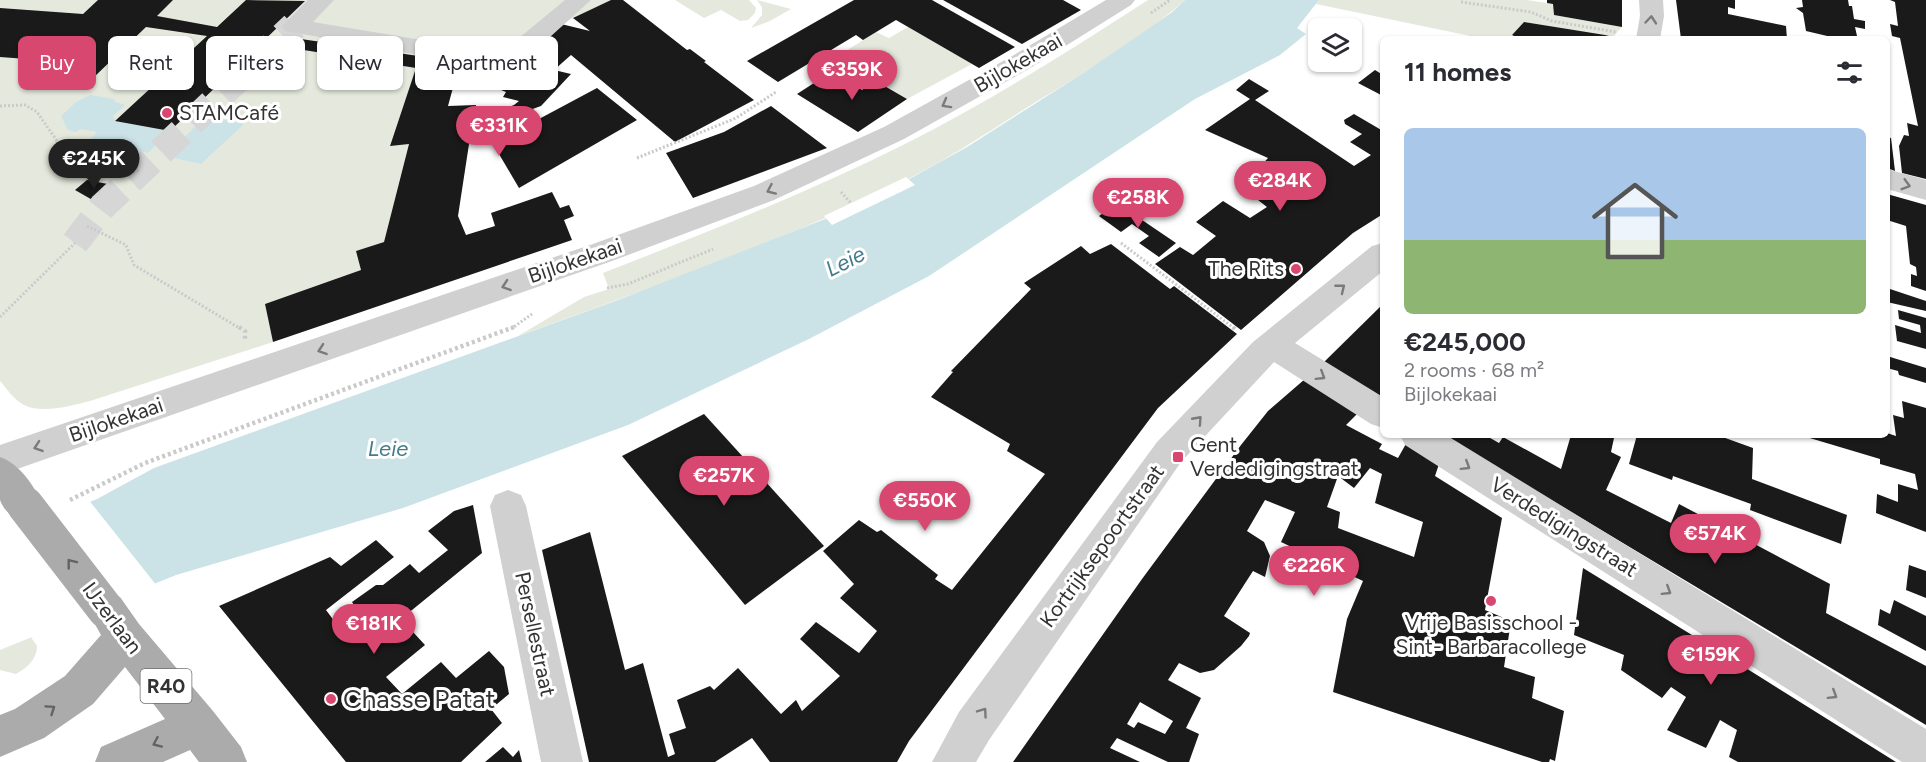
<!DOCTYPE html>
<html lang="en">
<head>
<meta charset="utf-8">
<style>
	body { margin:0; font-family:Figtree,sans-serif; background:#f7f7f7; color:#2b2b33; height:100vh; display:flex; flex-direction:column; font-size:22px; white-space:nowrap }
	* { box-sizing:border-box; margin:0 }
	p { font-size:20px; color:#7c7c81 }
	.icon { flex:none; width:33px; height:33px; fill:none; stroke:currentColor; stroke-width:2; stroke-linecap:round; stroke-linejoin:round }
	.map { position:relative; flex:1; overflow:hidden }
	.panel { position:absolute; left:1380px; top:36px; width:510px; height:402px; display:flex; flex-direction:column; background:#fff; border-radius:9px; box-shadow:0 2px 4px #0004 }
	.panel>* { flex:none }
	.guide { position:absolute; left:18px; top:36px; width:570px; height:54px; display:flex; gap:12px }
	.controls { position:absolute; left:1308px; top:18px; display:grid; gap:12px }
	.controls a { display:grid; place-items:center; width:54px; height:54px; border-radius:9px; background:#fff; box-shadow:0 2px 4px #0004; font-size:30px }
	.price { position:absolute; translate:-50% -51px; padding:0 14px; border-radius:21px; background:#d84770; color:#fff; font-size:20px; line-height:39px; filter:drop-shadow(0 2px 3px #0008) }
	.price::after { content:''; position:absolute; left:50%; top:36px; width:18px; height:14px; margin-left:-9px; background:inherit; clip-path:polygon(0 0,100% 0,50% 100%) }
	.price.on { background:#222; color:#fff }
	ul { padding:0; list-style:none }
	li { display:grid; align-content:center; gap:12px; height:318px; padding:0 24px }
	li span { display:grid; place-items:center; height:186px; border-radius:9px; color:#555 }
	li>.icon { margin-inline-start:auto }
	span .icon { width:108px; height:108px; fill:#fffc; stroke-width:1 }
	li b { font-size:26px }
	h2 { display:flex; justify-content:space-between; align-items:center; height:72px; padding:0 24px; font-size:26px }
	.tag { padding:0 21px; border-radius:9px; background:#fff; box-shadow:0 2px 4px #0004; font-size:21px; line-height:54px }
	.tag.on { background:#d84770; color:#fff }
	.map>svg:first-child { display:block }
	.green { fill:#e5e9dd }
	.water { fill:#cbe3e7 }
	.pier { fill:#fff }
	.building { fill:#1a1a1a; fill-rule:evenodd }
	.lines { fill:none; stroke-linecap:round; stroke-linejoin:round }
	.minor-tunnel { stroke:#d6d6d6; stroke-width:28; stroke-dasharray:28 14; stroke-linecap:butt }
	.path-far1 { stroke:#cacaca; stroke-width:3; stroke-dasharray:2 2; stroke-linecap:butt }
	.path { stroke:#cacaca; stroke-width:4.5; stroke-dasharray:3 3; stroke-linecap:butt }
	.minor { fill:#d0d0d0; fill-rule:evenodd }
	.major { fill:#ababab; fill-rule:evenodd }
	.major-bridge { stroke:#ababab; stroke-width:37 }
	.oneway { stroke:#7a7a7a }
	.oneway2 { stroke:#636363 }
	.poi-dot { fill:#d84770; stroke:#fff; stroke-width:2 }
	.labels { text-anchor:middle; stroke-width:6; stroke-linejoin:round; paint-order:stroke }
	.shield { fill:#fff; stroke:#707070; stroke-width:1.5 }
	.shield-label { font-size:20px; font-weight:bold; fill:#333 }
	.street-label { font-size:21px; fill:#333; stroke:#fff }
	.poi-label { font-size:21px; fill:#333; stroke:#fff; text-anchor:start }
	.water-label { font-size:22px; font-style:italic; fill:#437d8a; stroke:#fff }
	.near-poi-label { font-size:26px; fill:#333; stroke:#fff; text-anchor:start }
</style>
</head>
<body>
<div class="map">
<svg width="1926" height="762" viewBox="0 0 1926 762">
	<rect width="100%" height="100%" fill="#fff"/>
	<!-- green -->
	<g class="green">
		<path d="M0,0H611L561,24L515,69L420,57L390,145L409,144L384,242L357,251L361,270L265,304L273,342L90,401C70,406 43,414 24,405C14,400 7,389 0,381Z"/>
		<path d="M675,0H749L756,8L755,13L748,20L740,21L721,10L704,18Z"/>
		<path d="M757,0L791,9L770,21L751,28L762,15V7Z"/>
		<path d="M1148,0H1185C1141,39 1089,70 1039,100C996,127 955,155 910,178C785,241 650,288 518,336L584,297L609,289L603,273C705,233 807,193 905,144C989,102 1069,51 1148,0Z"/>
		<path d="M1319,0H1527L1553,4L1554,15L1622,27L1613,37L1524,22L1512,35L1516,37L1515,39H1485L1316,4Z"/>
		<path d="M908,27L972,64L907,99L838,56L876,32L889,38Z"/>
		<path d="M0,592L37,646C37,659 27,668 16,674L0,670Z"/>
	</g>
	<!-- water -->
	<g class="water">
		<path d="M1185,0H1319L1297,28L1306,34L1280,55L1195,99L929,276L809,339L628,425L403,508L176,575L0,647V538L97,499L154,468L618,300L825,219L911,178L967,147L1088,70L1171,13Z"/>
		<path d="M90,95L114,99V101L125,105L113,116L115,121L170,131L148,153L91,139L97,132L81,129L76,132L68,130L61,116L76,102Z"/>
		<path d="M206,116L244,124L201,164L165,156Z"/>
	</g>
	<!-- pier -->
	<g class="pier">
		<path d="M906,177L915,185L832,225L824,216Z"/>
		<path d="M88,499L157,586L0,650V535Z"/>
	</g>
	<!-- building -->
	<g class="building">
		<path d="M98,0H173L157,16L217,27L246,0L305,1L170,131L115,121L207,36L146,27L92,79L39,76L54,61L0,57V8L83,14Z"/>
		<path d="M611,0H623L687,50L690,49L706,61L704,62L754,100L675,142L571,55L554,70L571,74L541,106L471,131L458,216L466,235L495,226L491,213L552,192L560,208L569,205L574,216L564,220L572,240L273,342L265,304L361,270L356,251L384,242L409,144L390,146L416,68L285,47L294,38L460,62L448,106L476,105L473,120L514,105L519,101L503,97L506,92L496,88L561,24L590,31L573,18Z"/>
		<path d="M854,0H932L1015,47L979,68L896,20L863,40L856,35L778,82L747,61Z"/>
		<path d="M943,0H1063L1081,10L1022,44Z"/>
		<path d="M1547,0H1622V27L1554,15L1553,4L1547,3Z"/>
		<path d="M1676,0H1735V9L1728,7V14L1786,26L1787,39H1681Z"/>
		<path d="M1802,0H1848L1849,6H1852L1854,19L1865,21V29L1855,27L1857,36H1853L1854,39H1840L1806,31L1803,13L1796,8L1803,7Z"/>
		<path d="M1890,0H1926V179L1902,173L1899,146L1904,135L1909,136L1907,123L1918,126L1900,38L1892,36L1890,24L1898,26L1895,2Z"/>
		<path d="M1524,22L1605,35L1613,37L1611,39H1515L1516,37L1512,35Z"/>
		<path d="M1375,70L1383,75V96L1358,83Z"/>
		<path d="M831,72L862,90L876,81L907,99L858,132L797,94Z"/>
		<path d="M1249,79L1269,91L1255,100L1354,166L1371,155L1350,142L1362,134L1345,124L1344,120L1354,114L1383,131V214L1353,233L1241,330L1155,264L1180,247L1193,255L1216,236L1196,222L1223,201L1250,218L1267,207L1249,193L1261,185L1250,178L1268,158L1205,130L1250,99L1236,90Z"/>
		<path d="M597,88L637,120L519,188L489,137L539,119Z"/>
		<path d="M771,106L827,148L693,198L666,153L724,132Z"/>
		<path d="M1887,137L1891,138L1895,171L1887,168Z"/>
		<path d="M87,180L113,185L96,202L75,190Z"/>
		<path d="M1887,194L1926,205V291L1911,286V274L1917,276L1916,267L1910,264L1906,226L1887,220Z"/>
		<path d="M1117,203L1176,243L1159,257L1139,243L1149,236L1132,224L1121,232L1099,216Z"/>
		<path d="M1111,244L1170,289L1174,286L1237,334L1158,408L909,741L897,762H770L752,738L715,762H589L542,550L590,532L625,670L643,663L668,757L675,754L669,734L686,728L677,700L710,686L714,690L738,668L781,714L796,700L802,711L840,676L800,639L816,622L859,653L877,631L840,598L854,584L823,551L859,520L877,532L881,530L938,575L935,579L952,590L1045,474L1007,451L1010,444L931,397L953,372L951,371L1031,289L1024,283L1081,246L1090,254Z"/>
		<path d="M1887,288L1926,301V311L1887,302Z"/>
		<path d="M1383,304V399L1323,363Z"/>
		<path d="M1898,310L1926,318V349L1897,341L1895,325L1921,333L1920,325L1899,319Z"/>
		<path d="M1887,356L1926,368V383L1899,375L1898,371L1887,368Z"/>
		<path d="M1305,379L1359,412L1346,425L1382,444L1379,449L1398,458L1407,442L1440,461L1435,476L1502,518L1485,610L1511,621L1504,667L1535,677L1532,698L1564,711L1555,761L1550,759L1549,762H1542L1333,692L1347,619L1363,581L1281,542L1295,512L1265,500L1247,531L1264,542L1270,556L1265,577L1253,571L1224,616L1250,633L1249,636L1241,646L1214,670L1200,673L1179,663L1168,680L1201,698L1186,728L1199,734L1189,762H1168L1117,738L1110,748L1140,762H1013L1142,579L1241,445L1268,411ZM1370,468L1382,474L1375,503L1423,522L1414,557L1338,528L1340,512L1327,507L1338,476L1354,488ZM1140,702L1173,721L1165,734L1138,722L1134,728L1127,724Z"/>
		<path d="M1902,401L1926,408V532L1876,513L1877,494L1898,502V484L1918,490L1915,474L1880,464V459L1803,436L1887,433L1896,436L1893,415L1904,418Z"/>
		<path d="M704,414L824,546L745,605L622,456Z"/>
		<path d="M1443,435H1485L1499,443L1503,437L1561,469L1571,435H1607L1614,438L1611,452L1621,457L1606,490L1671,523L1679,504L1830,584L1826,613L1926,666V725Z"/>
		<path d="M1637,435H1717L1753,448L1752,479L1847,515L1841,544L1750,510L1751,504L1673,476L1672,480L1629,464Z"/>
		<path d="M473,505L482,553L401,619L425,645L386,677L402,694L441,662L456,678L489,651L504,667L509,694L491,709L502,723L461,762H346L219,606L330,557L341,566L376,540L394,557L326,610L335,622L354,605L352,602L376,585H383L410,564L419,573L448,550L428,531L454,511Z"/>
		<path d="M1909,565L1926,571V598L1906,590Z"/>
		<path d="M1583,568L1757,675L1896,762H1738L1729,757L1737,730L1720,720L1706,748L1667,730L1686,697L1671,687L1662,698L1621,670L1624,655L1574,635Z"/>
		<path d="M1894,600L1926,616V651L1878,625L1880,609L1890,614Z"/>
		<path d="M503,747L513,757L519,750L522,762H485Z"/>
	</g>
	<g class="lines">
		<!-- minor-tunnel -->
		<path class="minor-tunnel" d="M75,243L103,206L294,26"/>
		<!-- path-far1 -->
		<g class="path-far1">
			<path d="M1461,2L1531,12L1552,21L1616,32"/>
			<path d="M1151,13L1170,0"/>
			<path d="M0,106L25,105L37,112L57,141L86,158L139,171"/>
			<path d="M637,158L736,118L776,92"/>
			<path d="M841,192L851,203"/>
			<path d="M87,226L126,245L134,265L241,329"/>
			<path d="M1121,243L1235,329"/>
			<path d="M607,288L628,284L713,249"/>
			<path d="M0,317L75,243"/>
			<path d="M511,329L532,314"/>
		</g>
		<!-- path -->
		<g class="path">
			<path d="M239,327L245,331V341"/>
			<path d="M1233,327L1235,329"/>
			<path d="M70,500L145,463L514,327"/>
		</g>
		<!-- minor -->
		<g class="minor">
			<path d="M308,0H334L313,22L476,49L513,43L565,0H591L530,55L476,65L285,31L282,26Z"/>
			<path d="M1106,0H1135L1131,5L1032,67L904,139L774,200L612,261L0,475V445L590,245L754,186L884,127L1014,55Z"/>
			<path d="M1639,0H1663L1664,16L1660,39H1636L1640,16Z"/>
			<path d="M1887,169L1926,180V200L1887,189Z"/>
			<path d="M1383,243V271L1295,343L1383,397V428L1371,424L1274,362L1181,462L989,740L976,762H932L959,712L1157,442L1253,342L1372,246Z"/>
			<path d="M1400,435H1446L1926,729V762H1902L1405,445Z"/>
			<path d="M508,490L521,495L526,506L583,762H541L490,506L495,495Z"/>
		</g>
		<!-- major -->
		<g class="major">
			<path d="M0,457C20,464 34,486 43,505L38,516C21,522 7,518 0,500C0,491 0,468 0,457Z"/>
			<path d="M106,592L120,597L139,624L213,711L241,747L247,762H199L190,750L163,762H95L101,747L165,719L125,667L93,704L44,738L0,757V715L15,709L65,676L101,635L87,610L92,597Z"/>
		</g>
		<!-- major-bridge -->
		<path class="major-bridge" d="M25,505L106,610"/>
	</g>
	<!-- one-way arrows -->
	<defs><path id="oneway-chevron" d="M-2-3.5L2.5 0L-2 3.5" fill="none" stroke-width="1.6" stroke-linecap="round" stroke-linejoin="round" transform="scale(1.5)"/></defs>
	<g class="oneway">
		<use href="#oneway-chevron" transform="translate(1651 20) rotate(-85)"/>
		<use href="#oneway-chevron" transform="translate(946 104) rotate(151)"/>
		<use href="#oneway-chevron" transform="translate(1906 185) rotate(16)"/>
		<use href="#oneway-chevron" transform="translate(771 190) rotate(156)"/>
		<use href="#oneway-chevron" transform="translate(506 286) rotate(161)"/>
		<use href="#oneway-chevron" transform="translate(1341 288) rotate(-39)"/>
		<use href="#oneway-chevron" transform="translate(322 350) rotate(161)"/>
		<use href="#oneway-chevron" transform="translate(1321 376) rotate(32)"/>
		<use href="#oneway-chevron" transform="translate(1198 420) rotate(-48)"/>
		<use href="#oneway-chevron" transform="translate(38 447) rotate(161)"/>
		<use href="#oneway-chevron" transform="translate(1466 466) rotate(32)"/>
		<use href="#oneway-chevron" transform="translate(1667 591) rotate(32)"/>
		<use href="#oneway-chevron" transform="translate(1833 695) rotate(32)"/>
		<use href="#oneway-chevron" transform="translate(983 712) rotate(-55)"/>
	</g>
	<g class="oneway2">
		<use href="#oneway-chevron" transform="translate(71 563) rotate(-128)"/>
		<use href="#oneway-chevron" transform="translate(51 709) rotate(-34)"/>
		<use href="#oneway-chevron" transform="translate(157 743) rotate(156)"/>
	</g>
	<!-- markers -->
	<g class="poi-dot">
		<circle cx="167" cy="113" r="6"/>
		<circle cx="1296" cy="269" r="6"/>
		<rect x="1172" y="451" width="12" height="12" rx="3"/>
		<circle cx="1491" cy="601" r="6"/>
		<circle cx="331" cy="699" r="6"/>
	</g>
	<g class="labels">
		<!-- shield labels -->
		<rect class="shield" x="140.5" y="669" width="51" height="34" rx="4.5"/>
		<g class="shield-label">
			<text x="166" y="693">R40</text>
		</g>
		<!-- street labels -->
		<g class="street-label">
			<text transform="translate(1018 63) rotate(-30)" y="7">Bijlokekaai</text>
			<text transform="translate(575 261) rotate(-19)" y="7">Bijlokekaai</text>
			<text transform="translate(116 420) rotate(-19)" y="7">Bijlokekaai</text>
			<text transform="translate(1564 527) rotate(32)" y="7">Verdedigingstraat</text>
			<text transform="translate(1102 546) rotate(-54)" y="7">Kortrijksepoortstraat</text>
			<text transform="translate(112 618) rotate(53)" y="7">IJzerlaan</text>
			<text transform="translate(535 634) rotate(78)" y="7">Persellestraat</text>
		</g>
		<!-- poi labels -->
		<g class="poi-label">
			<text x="179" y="120">STAMCafé</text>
			<text x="1284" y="276" text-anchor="end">The Rits</text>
			<text x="1190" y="452">Gent<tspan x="1190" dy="24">Verdedigingstraat</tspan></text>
			<text x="1491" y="630" text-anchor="middle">Vrije Basisschool -<tspan x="1491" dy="24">Sint- Barbaracollege</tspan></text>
		</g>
		<!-- water labels -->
		<g class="water-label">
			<text transform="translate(845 261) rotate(-27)" y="8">Leie</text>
			<text x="388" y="456">Leie</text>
		</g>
		<!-- near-poi labels -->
		<g class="near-poi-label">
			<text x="343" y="708">Chasse Patat</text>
		</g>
	</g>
</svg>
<div class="controls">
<a><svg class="icon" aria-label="layers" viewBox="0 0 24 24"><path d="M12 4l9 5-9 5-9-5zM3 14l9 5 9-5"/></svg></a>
</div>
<b class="price" style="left:852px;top:101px">€359K</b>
<b class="price" style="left:499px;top:157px">€331K</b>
<b class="price on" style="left:94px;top:190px">€245K</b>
<b class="price" style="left:1280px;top:212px">€284K</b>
<b class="price" style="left:1138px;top:229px">€258K</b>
<b class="price" style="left:724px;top:507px">€257K</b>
<b class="price" style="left:925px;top:532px">€550K</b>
<b class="price" style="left:1715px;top:565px">€574K</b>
<b class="price" style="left:1314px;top:597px">€226K</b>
<b class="price" style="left:374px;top:655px">€181K</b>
<b class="price" style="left:1711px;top:686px">€159K</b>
<div class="guide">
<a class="tag on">Buy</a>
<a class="tag">Rent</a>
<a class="tag">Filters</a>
<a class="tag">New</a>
<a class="tag">Apartment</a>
</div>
<section class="panel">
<h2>11 homes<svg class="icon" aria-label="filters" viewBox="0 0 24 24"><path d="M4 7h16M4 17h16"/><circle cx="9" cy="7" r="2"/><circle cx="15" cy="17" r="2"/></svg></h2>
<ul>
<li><span style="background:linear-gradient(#a9c7e8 60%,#8fb573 0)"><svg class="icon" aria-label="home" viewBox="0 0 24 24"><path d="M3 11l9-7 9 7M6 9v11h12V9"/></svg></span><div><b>€245,000</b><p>2 rooms · 68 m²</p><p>Bijlokekaai</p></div></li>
</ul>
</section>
</div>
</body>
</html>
